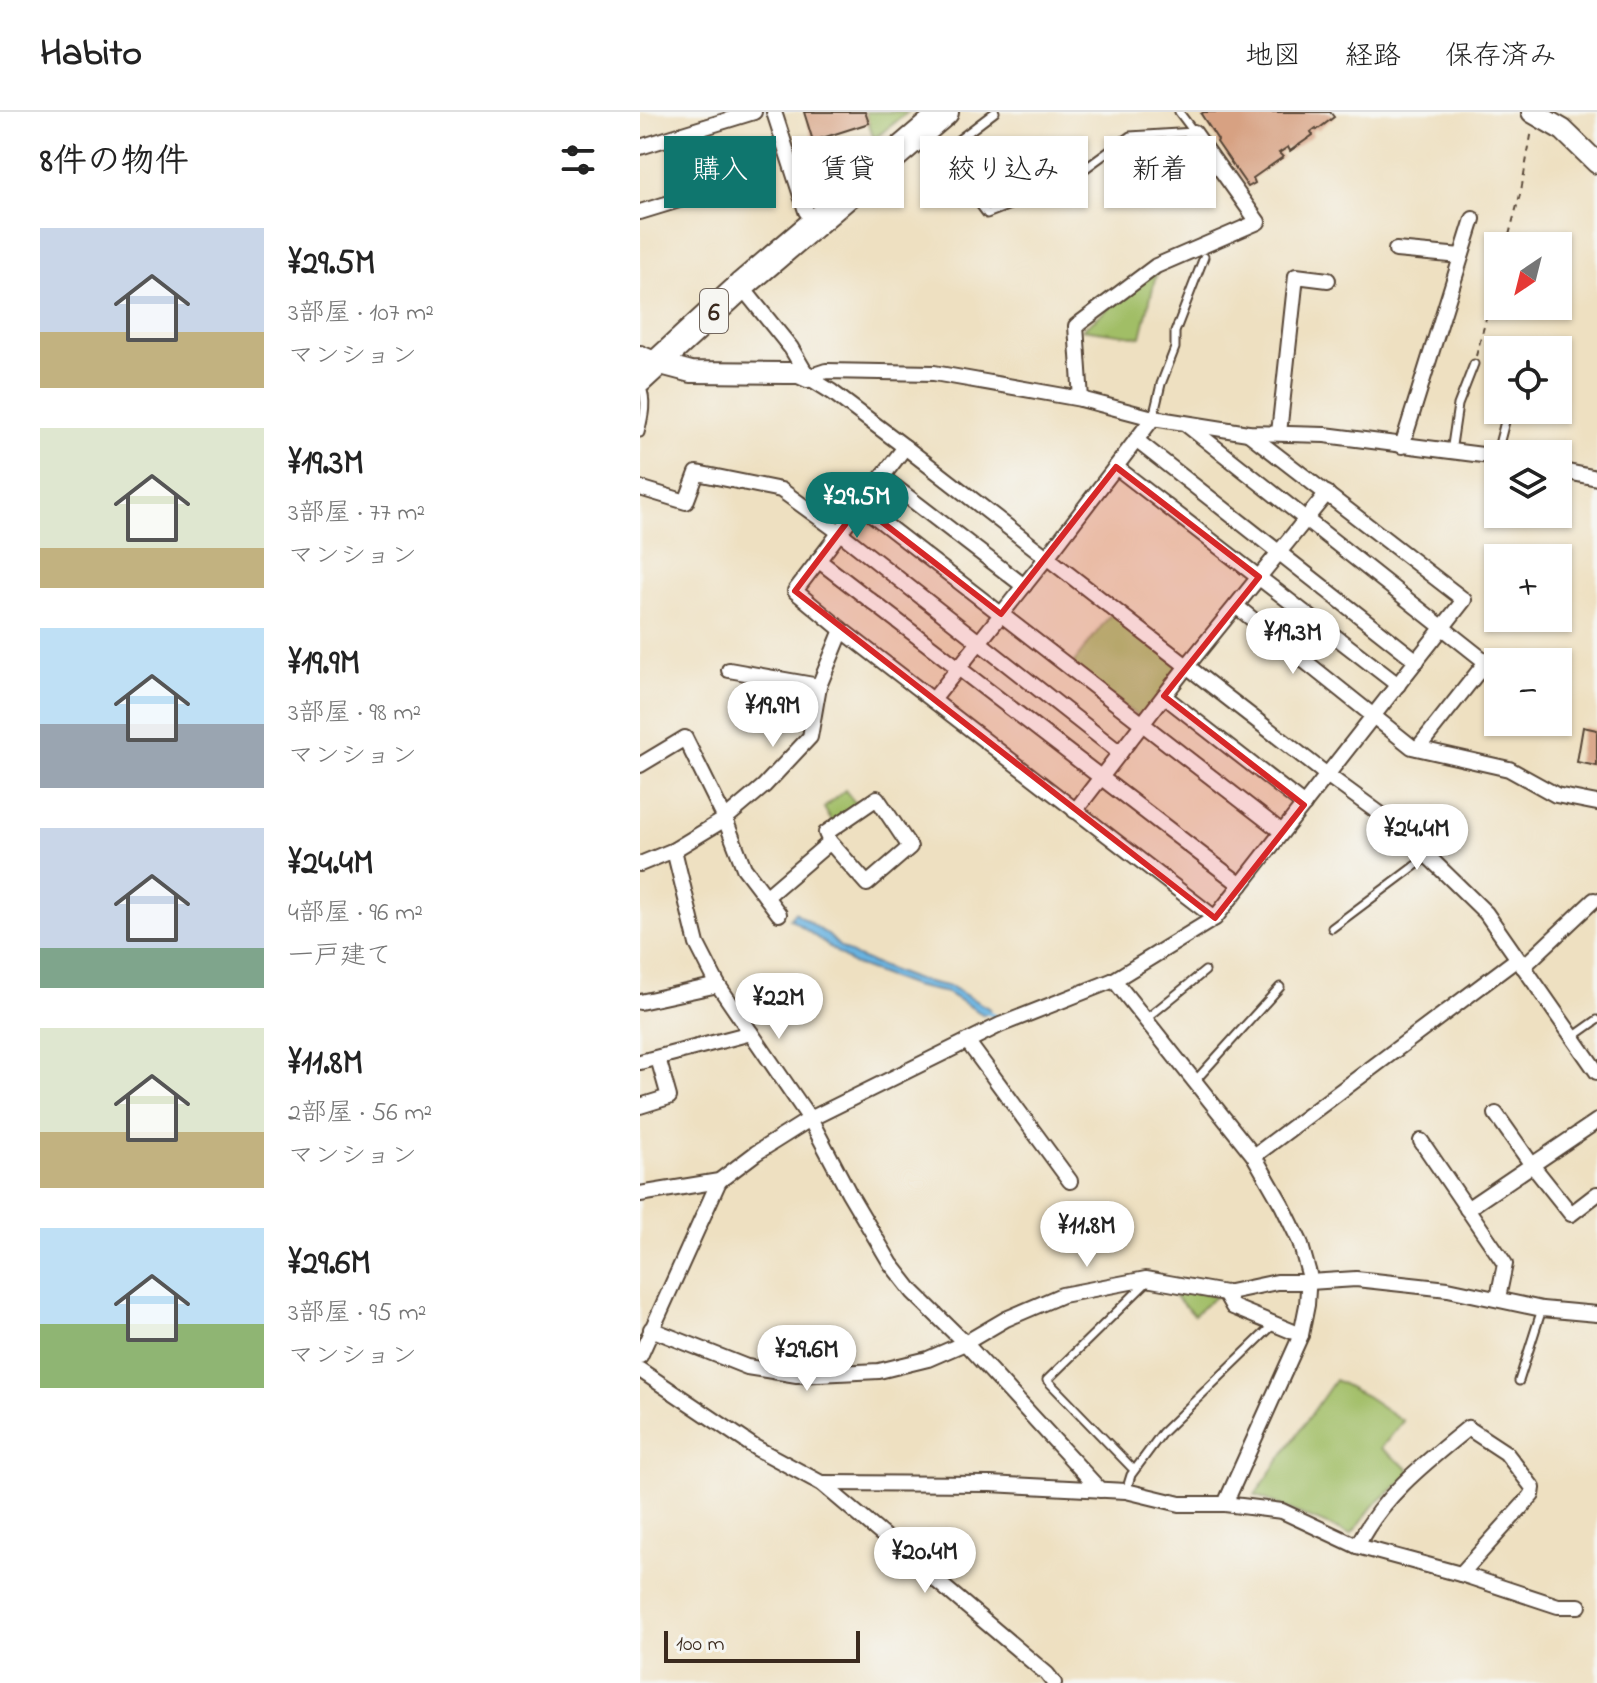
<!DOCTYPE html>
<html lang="ja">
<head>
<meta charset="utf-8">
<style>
	body { margin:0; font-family:"Indie Flower","Klee One",sans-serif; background:#f2f2f2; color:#222; height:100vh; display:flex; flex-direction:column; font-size:30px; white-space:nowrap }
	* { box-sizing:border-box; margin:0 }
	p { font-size:26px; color:#767676 }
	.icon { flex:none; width:44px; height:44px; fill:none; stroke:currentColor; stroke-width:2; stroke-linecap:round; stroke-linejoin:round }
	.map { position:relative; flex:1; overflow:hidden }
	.side { display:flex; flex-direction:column; background:#fff; width:640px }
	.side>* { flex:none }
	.hud { position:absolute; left:24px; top:24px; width:760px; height:72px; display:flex; gap:16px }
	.needle { width:52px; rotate:215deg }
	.fabs { position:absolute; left:844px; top:120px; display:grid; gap:16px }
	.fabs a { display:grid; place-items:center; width:88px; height:88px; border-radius:0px; background:#fff; box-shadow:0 2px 6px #0004; font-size:40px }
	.scale { position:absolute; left:24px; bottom:20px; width:196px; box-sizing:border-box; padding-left:8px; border:4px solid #3b2a1e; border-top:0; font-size:22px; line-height:28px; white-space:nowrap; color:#3b2a1e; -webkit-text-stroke:6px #f6f6f2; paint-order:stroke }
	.price { position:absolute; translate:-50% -68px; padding:0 18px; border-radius:28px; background:#fff; color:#222; font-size:26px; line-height:52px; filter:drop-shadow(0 2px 4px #0008) }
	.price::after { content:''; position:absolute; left:50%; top:48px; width:24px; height:18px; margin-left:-12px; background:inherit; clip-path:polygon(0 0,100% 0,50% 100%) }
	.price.on { background:#0f766e; color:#fff }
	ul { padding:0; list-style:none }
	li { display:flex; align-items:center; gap:24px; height:200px; padding:0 40px }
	li span { display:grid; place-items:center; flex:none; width:224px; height:160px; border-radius:0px; color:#555 }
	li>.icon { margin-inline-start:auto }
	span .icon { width:96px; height:96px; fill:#fffc; stroke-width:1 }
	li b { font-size:34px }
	h2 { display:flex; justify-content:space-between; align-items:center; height:96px; padding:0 40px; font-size:34px }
	.tag { padding:0 28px; border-radius:0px; background:#fff; box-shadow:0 2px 6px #0004; font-size:28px; line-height:72px }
	.tag.on { background:#0f766e; color:#fff }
	header { display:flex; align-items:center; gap:48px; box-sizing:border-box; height:112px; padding:0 40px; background:#fff; border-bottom:2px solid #e0e0e0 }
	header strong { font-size:38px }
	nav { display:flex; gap:44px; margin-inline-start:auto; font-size:28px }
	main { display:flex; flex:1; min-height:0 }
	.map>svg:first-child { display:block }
	.green { fill:#a1be66; stroke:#6e7442; stroke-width:2 }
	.water { fill:#69b3e1; stroke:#526e80; stroke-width:2 }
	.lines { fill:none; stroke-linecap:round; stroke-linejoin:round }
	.stream { stroke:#69b3e1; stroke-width:4 }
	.building { fill:#d7a182 }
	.lane-casing { stroke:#564536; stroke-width:11 }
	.street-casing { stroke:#564536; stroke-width:18 }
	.secondary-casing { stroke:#564536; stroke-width:24 }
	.highway-casing { stroke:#564536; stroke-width:30 }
	.path { stroke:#564536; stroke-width:2; stroke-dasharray:6 6; stroke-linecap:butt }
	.lane { stroke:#fff; stroke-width:7 }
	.street { stroke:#fff; stroke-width:14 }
	.secondary { stroke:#fff; stroke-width:20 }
	.highway { stroke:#fff; stroke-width:26 }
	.marked { fill:#d62828; fill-opacity:0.2; stroke:#d62828; stroke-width:6; stroke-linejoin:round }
	.labels { text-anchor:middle; stroke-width:7; stroke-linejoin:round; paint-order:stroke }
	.shield { fill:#f6f6f2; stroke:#73675e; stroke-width:2 }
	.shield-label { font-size:26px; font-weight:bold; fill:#3b2a1e }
</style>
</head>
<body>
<header>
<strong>Habito</strong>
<nav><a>地図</a><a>経路</a><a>保存済み</a></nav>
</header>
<main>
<section class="side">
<h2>8件の物件<svg class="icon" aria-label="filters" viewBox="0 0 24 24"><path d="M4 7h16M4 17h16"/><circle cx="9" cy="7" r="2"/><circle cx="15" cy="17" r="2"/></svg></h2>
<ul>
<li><span style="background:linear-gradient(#c9d6e8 65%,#c2b280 0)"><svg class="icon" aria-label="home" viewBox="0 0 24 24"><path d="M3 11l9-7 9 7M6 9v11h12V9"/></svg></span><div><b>¥29.5M</b><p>3部屋 · 107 m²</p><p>マンション</p></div></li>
<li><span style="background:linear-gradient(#dfe7d0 75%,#c2b280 0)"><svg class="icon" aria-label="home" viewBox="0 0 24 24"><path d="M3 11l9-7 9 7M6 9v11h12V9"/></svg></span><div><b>¥19.3M</b><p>3部屋 · 77 m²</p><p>マンション</p></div></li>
<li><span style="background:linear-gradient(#bfe0f5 60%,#9aa5b1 0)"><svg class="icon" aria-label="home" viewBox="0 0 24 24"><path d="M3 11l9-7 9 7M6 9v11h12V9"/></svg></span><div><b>¥19.9M</b><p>3部屋 · 98 m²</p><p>マンション</p></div></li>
<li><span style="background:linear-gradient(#c9d6e8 75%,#7fa58c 0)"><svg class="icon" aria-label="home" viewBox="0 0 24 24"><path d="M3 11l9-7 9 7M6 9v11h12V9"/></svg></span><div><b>¥24.4M</b><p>4部屋 · 96 m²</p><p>一戸建て</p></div></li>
<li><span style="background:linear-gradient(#dfe7d0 65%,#c2b280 0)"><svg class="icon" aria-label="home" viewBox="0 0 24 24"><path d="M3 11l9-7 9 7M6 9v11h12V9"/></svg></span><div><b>¥11.8M</b><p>2部屋 · 56 m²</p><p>マンション</p></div></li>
<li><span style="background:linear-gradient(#bfe0f5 60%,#8fb573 0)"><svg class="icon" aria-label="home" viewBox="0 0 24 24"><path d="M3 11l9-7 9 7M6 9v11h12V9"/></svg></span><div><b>¥29.6M</b><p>3部屋 · 95 m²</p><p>マンション</p></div></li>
</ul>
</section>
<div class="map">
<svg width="957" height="1571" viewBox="0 0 957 1571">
	<rect width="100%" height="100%" fill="#f6f6f2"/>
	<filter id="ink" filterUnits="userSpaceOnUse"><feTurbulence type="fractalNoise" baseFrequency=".0125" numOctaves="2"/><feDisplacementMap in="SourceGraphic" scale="16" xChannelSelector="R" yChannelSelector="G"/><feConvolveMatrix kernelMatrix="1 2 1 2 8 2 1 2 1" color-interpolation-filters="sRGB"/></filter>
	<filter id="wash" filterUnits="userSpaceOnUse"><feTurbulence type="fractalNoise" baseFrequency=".006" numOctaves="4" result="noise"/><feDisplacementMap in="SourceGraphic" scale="32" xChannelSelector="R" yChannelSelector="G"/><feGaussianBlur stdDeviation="1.8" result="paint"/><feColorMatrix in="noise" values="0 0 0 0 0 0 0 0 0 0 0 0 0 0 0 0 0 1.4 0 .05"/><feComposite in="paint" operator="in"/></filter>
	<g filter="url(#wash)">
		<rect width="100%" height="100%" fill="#eee0c1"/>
		<!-- green -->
		<g class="green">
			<path d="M225,0H268L234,27Z"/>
			<path d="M517,159L501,225L442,217Z"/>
			<path d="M474,498L545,552L502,608L431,554Z"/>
			<path d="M205,678L219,696L194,713L184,696Z"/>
			<path d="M523,1173L576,1184L554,1203Z"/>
			<path d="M695,1268L726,1284L763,1309L741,1336L773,1360L733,1394L711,1423L615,1383Z"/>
		</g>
		<!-- water -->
		<path class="water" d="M155,800L189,824L199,834L217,845L274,867L311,875L350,897L344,903L307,881L273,874L213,852L150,806Z"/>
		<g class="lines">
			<!-- stream -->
			<path class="stream" d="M343,897L354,904"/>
		</g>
		<g id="blocks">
			<!-- building -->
			<g class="building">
				<path d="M164,0H225L229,11L173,29Z"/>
				<path d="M564,0H690L694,5L677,18L676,16L671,20L673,23L650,39L648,35L639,41L643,45L613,66L615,71L608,75L577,30L578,28L561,2Z"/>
				<path d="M943,615L957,618V654L937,650Z"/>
			</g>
		</g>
	</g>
	<g filter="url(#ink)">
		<use href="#blocks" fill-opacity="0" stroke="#564536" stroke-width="2"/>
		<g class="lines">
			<!-- lane casing -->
			<g class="lane-casing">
				<g id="lane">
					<path d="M355,0L301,41L347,102L408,78L446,56L490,24L554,20L539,0"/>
					<path d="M513,306L521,272L535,236V220L564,145"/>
					<path d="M0,321C4,305 8,289 1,273"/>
					<path d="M811,340L818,293L834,252"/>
					<path d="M856,344L868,298"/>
					<path d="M692,816L788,744"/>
					<path d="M506,907L565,859"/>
					<path d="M933,925L957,908"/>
					<path d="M555,969L640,875"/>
					<path d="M879,1269L902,1197"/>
					<path d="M494,1358L407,1268L504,1173L505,1168"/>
					<path d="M486,1379L491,1363L522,1321L634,1212"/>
				</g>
			</g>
			<!-- street casing -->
			<g class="street-casing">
				<g id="street">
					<path d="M134,0L166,99L176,112"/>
					<path d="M0,35L114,0"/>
					<path d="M0,100L121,63"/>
					<path d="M756,138L821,144"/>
					<path d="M101,174L151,236L168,265L192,280L265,335L687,663L758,715L846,801L957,960"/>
					<path d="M168,265L186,259L294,261L441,287L513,306L608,321L685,323L858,345"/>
					<path d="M441,287L436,214L516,154L618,110L554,20"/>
					<path d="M547,313L846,550L778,636"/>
					<path d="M639,321L656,164L688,168"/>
					<path d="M496,328L777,549"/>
					<path d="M762,334L833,107"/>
					<path d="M265,335L155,479L202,518L575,806"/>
					<path d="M476,355L758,573"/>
					<path d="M918,358L957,366"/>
					<path d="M242,365L384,474"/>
					<path d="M0,376L46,390L57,361L141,378L199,420L480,641"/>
					<path d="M220,393L642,720"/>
					<path d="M178,448L601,773"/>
					<path d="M596,494L772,635L869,657L916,683L957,691"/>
					<path d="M89,558L179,574"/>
					<path d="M524,584L664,693"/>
					<path d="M293,588L407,445L513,306"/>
					<path d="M0,653L45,626L85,707L104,756L139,802"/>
					<path d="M435,699L547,554L687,381"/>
					<path d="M34,738L57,832L78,873L170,1007L209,1081L251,1152L273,1180L325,1231L460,1378"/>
					<path d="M0,752L34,738L85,707L124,674L170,625L179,574L202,518"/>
					<path d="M126,785L190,730L186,721L237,686L270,735L227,772L190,730"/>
					<path d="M883,855L954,788"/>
					<path d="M474,868L614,1044L642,1093L660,1130L669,1162L667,1193L661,1223L585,1392"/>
					<path d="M0,890L78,873"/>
					<path d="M327,929L430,1069"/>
					<path d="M0,950L111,921"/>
					<path d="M0,994L29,985L18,946"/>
					<path d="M856,1002L892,1053L931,1102L957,1082"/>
					<path d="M781,1029L865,1152L858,1186"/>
					<path d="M614,1044L877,847"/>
					<path d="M0,1082L79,1069L116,1041L170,1007L360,913L474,868L575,806L824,488L608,321"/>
					<path d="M827,1097L957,1009"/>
					<path d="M585,1181L593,1195L661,1223"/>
					<path d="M11,1217L107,1255L157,1263L239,1259L288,1247L325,1231L366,1207L422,1183L506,1167L585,1181L637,1170H669L716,1167L808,1177L902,1197L957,1202"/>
					<path d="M0,1244L79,1069"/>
					<path d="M0,1258L116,1336L181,1371L407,1562L414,1571"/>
					<path d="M181,1371L350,1372L486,1379L540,1392H585L642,1399L717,1434L824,1463L918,1494H939"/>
					<path d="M717,1434C742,1384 786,1350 828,1316L866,1341L893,1376L892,1383L821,1462"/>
				</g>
			</g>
			<!-- secondary casing -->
			<g class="secondary-casing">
				<g id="secondary">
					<path d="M892,0L923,18L957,51"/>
					<path d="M0,244L17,251L51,260L147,261H159L168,265"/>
				</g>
			</g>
			<!-- highway casing -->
			<g class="highway-casing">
				<path id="highway" d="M0,267L101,174L305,0"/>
			</g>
			<!-- path -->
			<g class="path">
				<path d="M866,134L881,79L892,18"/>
				<path d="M836,244L858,163"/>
			</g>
			<!-- lane -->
			<use href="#lane" class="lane"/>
			<!-- street -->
			<use href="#street" class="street"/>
			<!-- secondary -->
			<use href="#secondary" class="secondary"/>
			<!-- highway -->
			<use href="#highway" class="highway"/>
		</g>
	</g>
	<!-- marked area -->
	<path class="marked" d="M476,355L619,465L524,584L664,693L575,806L155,479L220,393L361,502Z"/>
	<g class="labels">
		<!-- shield labels -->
		<rect class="shield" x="60" y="177" width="28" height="44" rx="6"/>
		<g class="shield-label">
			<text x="74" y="208">6</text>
		</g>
	</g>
</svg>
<div class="fabs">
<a><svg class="needle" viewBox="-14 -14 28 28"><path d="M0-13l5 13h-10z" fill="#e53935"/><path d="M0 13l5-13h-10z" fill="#767676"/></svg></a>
<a><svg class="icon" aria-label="locate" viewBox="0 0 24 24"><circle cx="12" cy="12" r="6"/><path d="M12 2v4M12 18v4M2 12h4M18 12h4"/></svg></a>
<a><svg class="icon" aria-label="layers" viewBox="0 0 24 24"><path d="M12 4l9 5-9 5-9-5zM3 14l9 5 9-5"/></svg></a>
<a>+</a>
<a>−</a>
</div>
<div class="scale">100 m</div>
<b class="price on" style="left:217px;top:428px">¥29.5M</b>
<b class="price" style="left:653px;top:564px">¥19.3M</b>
<b class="price" style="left:133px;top:637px">¥19.9M</b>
<b class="price" style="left:777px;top:760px">¥24.4M</b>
<b class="price" style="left:139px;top:929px">¥22M</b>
<b class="price" style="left:447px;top:1157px">¥11.8M</b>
<b class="price" style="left:167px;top:1281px">¥29.6M</b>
<b class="price" style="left:285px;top:1483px">¥20.4M</b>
<div class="hud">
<a class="tag on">購入</a>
<a class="tag">賃貸</a>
<a class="tag">絞り込み</a>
<a class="tag">新着</a>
</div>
</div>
</main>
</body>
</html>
